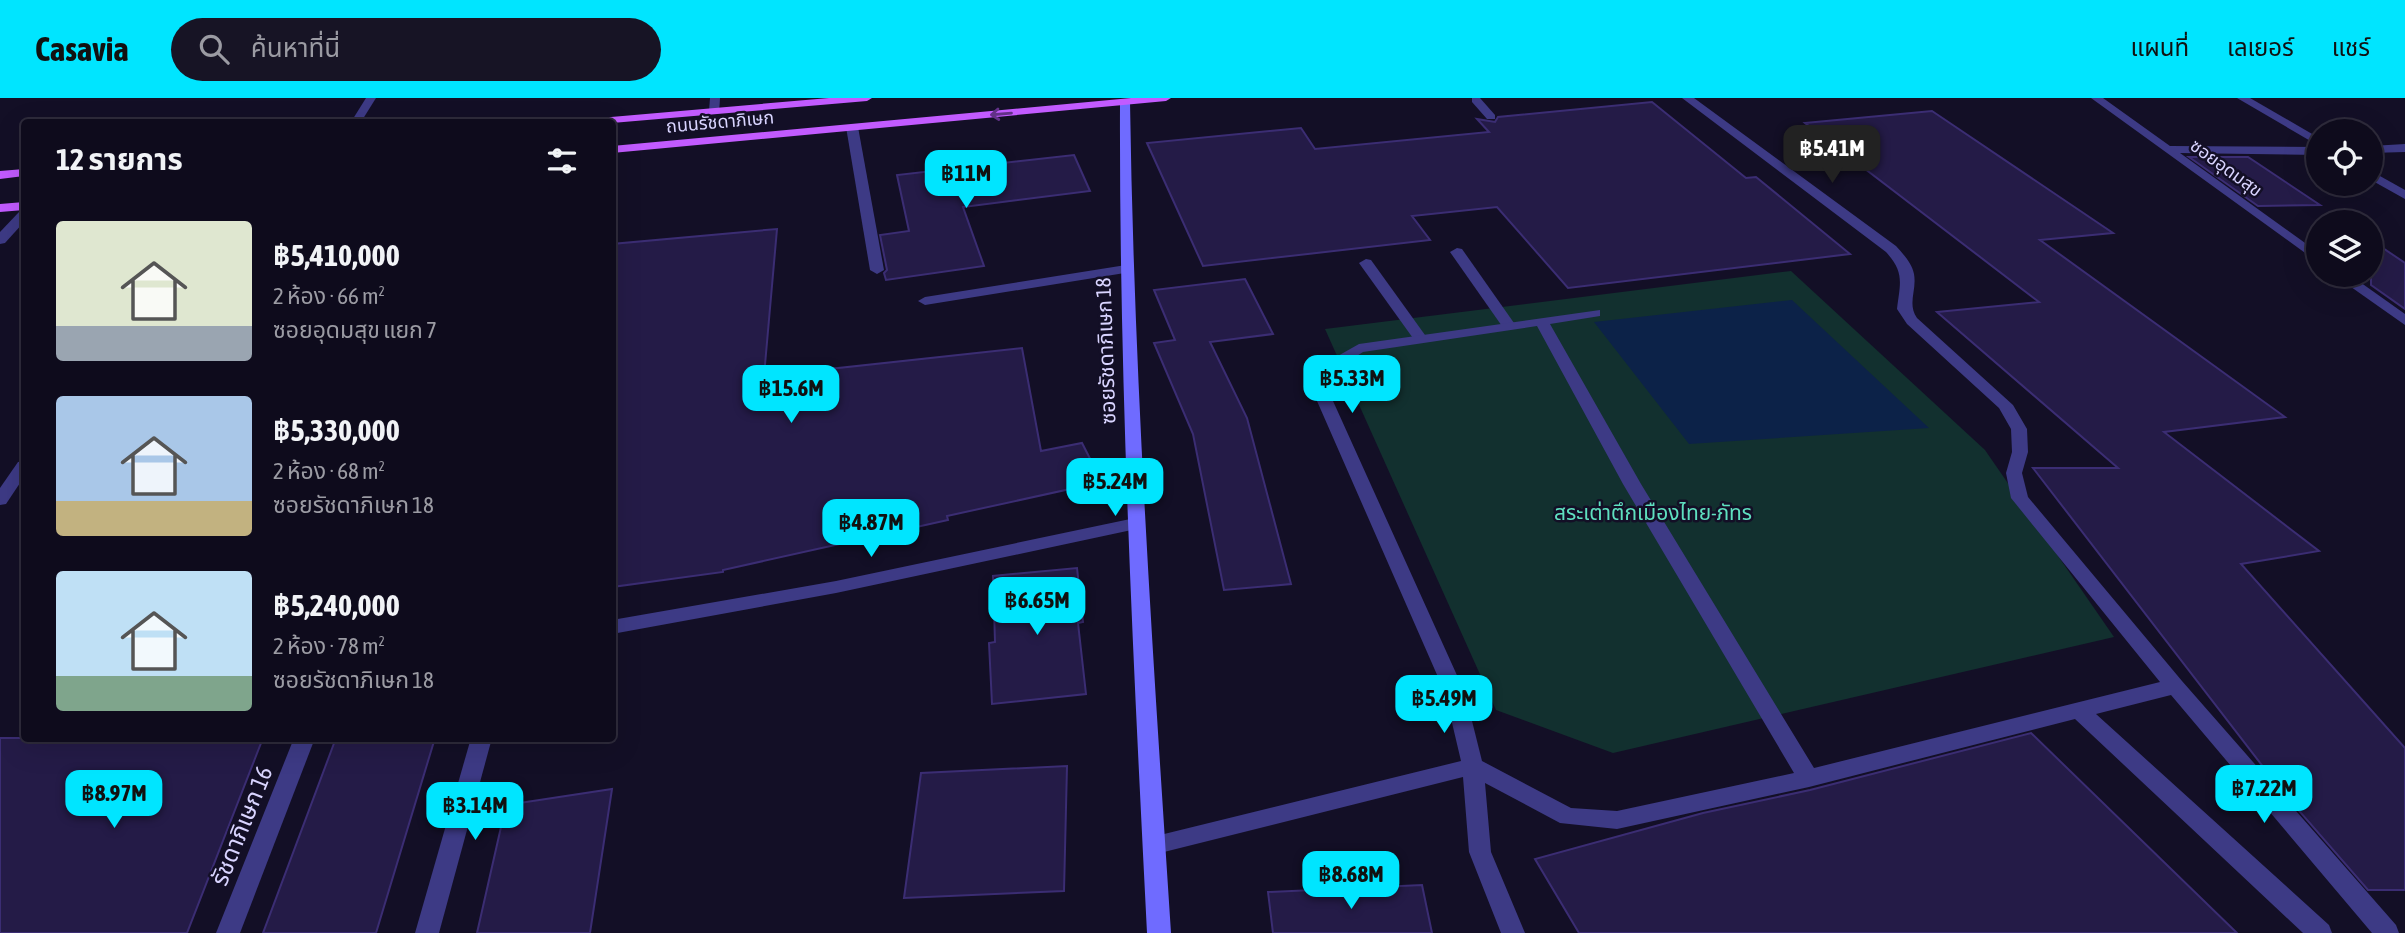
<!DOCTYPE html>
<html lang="th">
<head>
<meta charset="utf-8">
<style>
	body { margin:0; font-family:"Asap Condensed","Noto Sans Thai",sans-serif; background:#171425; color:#f1f3f6; height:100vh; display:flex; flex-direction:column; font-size:26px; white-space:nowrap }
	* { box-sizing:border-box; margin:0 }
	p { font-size:23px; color:#9b9ba3 }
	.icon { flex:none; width:38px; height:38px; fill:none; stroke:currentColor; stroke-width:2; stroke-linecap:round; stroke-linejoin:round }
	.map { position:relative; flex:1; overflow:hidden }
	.panel { position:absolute; left:21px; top:21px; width:595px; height:623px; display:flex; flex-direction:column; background:#0e0b1c; border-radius:7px; box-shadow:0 7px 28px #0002,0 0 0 2px #2e2b3b }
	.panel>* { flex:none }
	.buttons { position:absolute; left:2306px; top:21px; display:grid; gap:14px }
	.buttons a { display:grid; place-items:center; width:77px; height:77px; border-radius:50%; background:#0e0b1c; box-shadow:0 7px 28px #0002,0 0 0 2px #2e2b3b; font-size:35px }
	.price { position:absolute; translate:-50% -60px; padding:0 16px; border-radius:14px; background:#00e5ff; color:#111; font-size:23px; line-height:46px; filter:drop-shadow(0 2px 4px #0008) }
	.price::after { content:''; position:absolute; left:50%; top:42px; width:21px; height:16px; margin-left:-10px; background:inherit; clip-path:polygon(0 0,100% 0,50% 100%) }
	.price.selected { background:#222; color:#fff }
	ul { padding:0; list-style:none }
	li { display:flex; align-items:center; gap:21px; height:175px; padding:0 35px }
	li span { display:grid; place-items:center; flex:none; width:196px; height:140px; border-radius:7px; color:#555 }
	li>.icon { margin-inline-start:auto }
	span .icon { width:84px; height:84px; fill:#fffc; stroke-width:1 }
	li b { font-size:30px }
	h2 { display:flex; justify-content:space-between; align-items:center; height:84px; padding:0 35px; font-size:30px }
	header { display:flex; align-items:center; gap:42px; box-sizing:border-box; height:98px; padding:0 35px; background:#00e5ff; color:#111 }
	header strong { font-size:33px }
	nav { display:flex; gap:38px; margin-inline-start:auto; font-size:24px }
	.search { width:490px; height:63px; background:#171425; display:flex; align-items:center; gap:18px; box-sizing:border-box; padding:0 24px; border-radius:38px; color:#9b9ba3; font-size:26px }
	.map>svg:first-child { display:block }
	.green { fill:#12302f }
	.water { fill:#0c2248 }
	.building { fill:#241b47; stroke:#3b2d73; stroke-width:2 }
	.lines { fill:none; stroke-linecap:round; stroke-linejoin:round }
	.lane { fill:#3d3a85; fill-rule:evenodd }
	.street { fill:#3d3a85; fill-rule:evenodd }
	.secondary { fill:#6f6bff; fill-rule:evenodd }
	.primary { fill:#c25bff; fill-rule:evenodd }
	.oneway { stroke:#623188 }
	.labels { text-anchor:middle; stroke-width:5; stroke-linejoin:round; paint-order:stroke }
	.far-street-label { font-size:18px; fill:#d9d4ff; stroke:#130f26 }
	.street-label { font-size:21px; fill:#d9d4ff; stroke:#130f26 }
	.park-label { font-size:21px; fill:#5fe0c0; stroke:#130f26 }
	.near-street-label { font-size:24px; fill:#d9d4ff; stroke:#130f26 }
</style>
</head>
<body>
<header>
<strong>Casavia</strong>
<div class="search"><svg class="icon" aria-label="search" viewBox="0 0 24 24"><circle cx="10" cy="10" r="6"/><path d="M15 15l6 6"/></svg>ค้นหาที่นี่</div>
<nav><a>แผนที่</a><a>เลเยอร์</a><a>แชร์</a></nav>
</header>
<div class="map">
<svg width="2405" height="835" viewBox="0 0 2405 835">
	<rect width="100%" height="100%" fill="#130f26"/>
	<!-- green -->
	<path class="green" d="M1791,173L1985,352L2114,539L1613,655L1496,612L1325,231Z"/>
	<!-- water -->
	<path class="water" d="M1792,202L1929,330L1689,346L1594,224Z"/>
	<!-- building -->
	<g class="building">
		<path d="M1652,4L1746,80L1756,79L1850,156L1568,190L1497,109L1412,118L1430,142L1203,168L1147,45L1301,30L1315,51L1489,34L1477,21L1495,24L1498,19Z"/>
		<path d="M1932,13L2113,135L2040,142L2285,319L2164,334L2319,453L2241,466L2405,650V792H2368L2281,692L2033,370H2118L1937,214L2039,204L1805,25Z"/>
		<path d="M1074,57L1090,93L963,109L984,168L886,182L884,175L887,172L880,137L909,133L897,77Z"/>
		<path d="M2189,59H2248L2320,107L2258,108Z"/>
		<path d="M777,131L764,278L1022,250L1041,353L1082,345L1102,384L947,418L948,422L723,472V474L612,489V146Z"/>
		<path d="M2371,142L2405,165V211L2371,187Z"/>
		<path d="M1245,181L1273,236L1210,244L1247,320L1291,486L1224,492L1193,336L1154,245L1175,242L1154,192Z"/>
		<path d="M1077,470L1083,524L1078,525L1086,596L992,606L989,545L995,544L993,478Z"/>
		<path d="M2031,635L2237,835H1579L1535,761L1703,715L1810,692Z"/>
		<path d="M0,640H263L187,835H0Z"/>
		<path d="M336,640H435L376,835H263Z"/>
		<path d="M1067,668L1064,793L904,800L921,675Z"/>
		<path d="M612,691L590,835H477L506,707Z"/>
		<path d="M1422,787L1432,835H1273L1268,794Z"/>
	</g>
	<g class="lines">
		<!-- lane -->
		<g class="lane">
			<path d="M366,0H376L361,24H351Z"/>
			<path d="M710,0H720L719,15L709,13Z"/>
			<path d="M1472,0H1480L1495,17V21H1487L1472,4Z"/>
			<path d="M2237,0H2250L2319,40V48Z"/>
			<path d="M852,26L858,29L884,172L877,176L870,172L846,29Z"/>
			<path d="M24,113V124L5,145L0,146V134L19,114Z"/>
			<path d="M1457,150L1462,151L1514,225L1516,228L1514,231H1504L1450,154Z"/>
			<path d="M1366,161L1371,162L1425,237L1427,240L1425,243H1415L1359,165Z"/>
			<path d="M1126,167L1131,168V174L925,207L918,203L925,199Z"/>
			<path d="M24,363V379L6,406L0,407V390L18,364Z"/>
		</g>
		<!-- street -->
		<g class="street">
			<path d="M1682,0H1694L1896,148C1903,156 1912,165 1914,176C1917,193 1907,205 1917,220L2013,307L2027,331L2028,354L2022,375L2028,399L2182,583L2396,827L2399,835H2372L2171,597L2096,616L2329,827L2332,835H2303L2075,621L1809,689L1617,731L1560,725L1485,685L1491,754L1525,835H1501L1469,754L1463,679L1156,756L1148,754L1145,747L1148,740L1156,738L1461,663L1445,595L1317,303L1315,283L1318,280L1336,259L1359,246L1600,212V218L1550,226L1641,386L1814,670L2160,584L2011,400L2006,375L2012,354L2011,331L1999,310L1907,226L1897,211C1900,185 1905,175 1886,154ZM1537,228L1623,386L1794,675L1617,713L1571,710L1482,663L1465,595L1333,303L1331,284L1346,265L1363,254Z"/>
			<path d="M2091,0H2103L2170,48L2319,49V57L2180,55L2319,155V165Z"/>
			<path d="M2405,46V54L2371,55V48Z"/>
			<path d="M2371,73L2405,92V101L2371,82Z"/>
			<path d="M2334,177H2350L2405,216V227Z"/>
			<path d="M1135,420L1141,422L1144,426L1141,430L836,495L612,536V522L836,483Z"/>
			<path d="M294,640H315L240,835H216Z"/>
			<path d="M471,640H492L439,835H415Z"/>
		</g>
		<!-- secondary -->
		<path class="secondary" d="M1125,1L1130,4C1134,282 1153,558 1171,835H1147C1133,558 1119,282 1120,4Z"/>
		<!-- primary -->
		<g class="primary">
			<path d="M829,0H872L867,3L612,25L582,24L588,21Z"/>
			<path d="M1131,0H1171L1166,3L612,55V48Z"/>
			<path d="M24,71V78L0,81V73Z"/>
			<path d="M24,104V112L0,114V106Z"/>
		</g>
	</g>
	<!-- one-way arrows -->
	<defs><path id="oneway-shaft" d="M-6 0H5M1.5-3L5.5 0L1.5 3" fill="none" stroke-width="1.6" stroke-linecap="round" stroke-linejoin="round" transform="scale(1.75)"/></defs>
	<use class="oneway" href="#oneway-shaft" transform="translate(1001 16) rotate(175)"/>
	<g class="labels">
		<!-- far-street labels -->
		<g class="far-street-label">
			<text transform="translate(720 24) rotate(-5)" y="6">ถนนรัชดาภิเษก</text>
			<text transform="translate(2226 70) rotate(36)" y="6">ซอยอุดมสุข</text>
		</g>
		<!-- street labels -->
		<g class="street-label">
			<text transform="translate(1106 253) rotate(-92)" y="7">ซอยรัชดาภิเษก 18</text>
		</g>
		<!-- park labels -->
		<g class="park-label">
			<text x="1653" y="422">สระเต่าตึกเมืองไทย-ภัทร</text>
		</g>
		<!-- near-street labels -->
		<g class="near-street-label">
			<text transform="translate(242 728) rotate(-68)" y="8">รัชดาภิเษก 16</text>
		</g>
	</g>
</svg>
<div class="buttons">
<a><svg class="icon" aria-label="locate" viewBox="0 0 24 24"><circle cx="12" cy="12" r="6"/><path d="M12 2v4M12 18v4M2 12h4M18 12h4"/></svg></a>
<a><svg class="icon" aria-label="layers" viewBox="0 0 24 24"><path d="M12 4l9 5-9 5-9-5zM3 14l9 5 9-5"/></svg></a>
</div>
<b class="price selected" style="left:1832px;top:87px">฿5.41M</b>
<b class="price" style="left:966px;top:112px">฿11M</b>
<b class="price" style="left:1352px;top:317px">฿5.33M</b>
<b class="price" style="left:791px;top:327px">฿15.6M</b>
<b class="price" style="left:1115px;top:420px">฿5.24M</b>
<b class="price" style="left:871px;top:461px">฿4.87M</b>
<b class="price" style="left:1037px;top:539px">฿6.65M</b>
<b class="price" style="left:1444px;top:637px">฿5.49M</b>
<b class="price" style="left:2264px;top:727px">฿7.22M</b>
<b class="price" style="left:114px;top:732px">฿8.97M</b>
<b class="price" style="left:475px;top:744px">฿3.14M</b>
<b class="price" style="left:1351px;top:813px">฿8.68M</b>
<section class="panel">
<h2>12 รายการ<svg class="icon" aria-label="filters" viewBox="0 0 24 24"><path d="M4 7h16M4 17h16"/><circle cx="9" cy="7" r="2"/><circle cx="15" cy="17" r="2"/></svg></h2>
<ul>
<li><span style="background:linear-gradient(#dfe7d0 75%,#9aa5b1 0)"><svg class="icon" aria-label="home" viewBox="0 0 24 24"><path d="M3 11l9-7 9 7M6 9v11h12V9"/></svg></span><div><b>฿5,410,000</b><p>2 ห้อง · 66 m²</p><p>ซอยอุดมสุข แยก 7</p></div></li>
<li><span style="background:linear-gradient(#a9c7e8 75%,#c2b280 0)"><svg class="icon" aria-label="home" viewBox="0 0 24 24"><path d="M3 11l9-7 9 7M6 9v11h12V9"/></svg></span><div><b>฿5,330,000</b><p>2 ห้อง · 68 m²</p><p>ซอยรัชดาภิเษก 18</p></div></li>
<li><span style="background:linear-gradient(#bfe0f5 75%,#7fa58c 0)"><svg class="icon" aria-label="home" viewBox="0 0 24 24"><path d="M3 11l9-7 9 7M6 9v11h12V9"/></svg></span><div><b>฿5,240,000</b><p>2 ห้อง · 78 m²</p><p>ซอยรัชดาภิเษก 18</p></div></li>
</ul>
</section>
</div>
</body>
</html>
